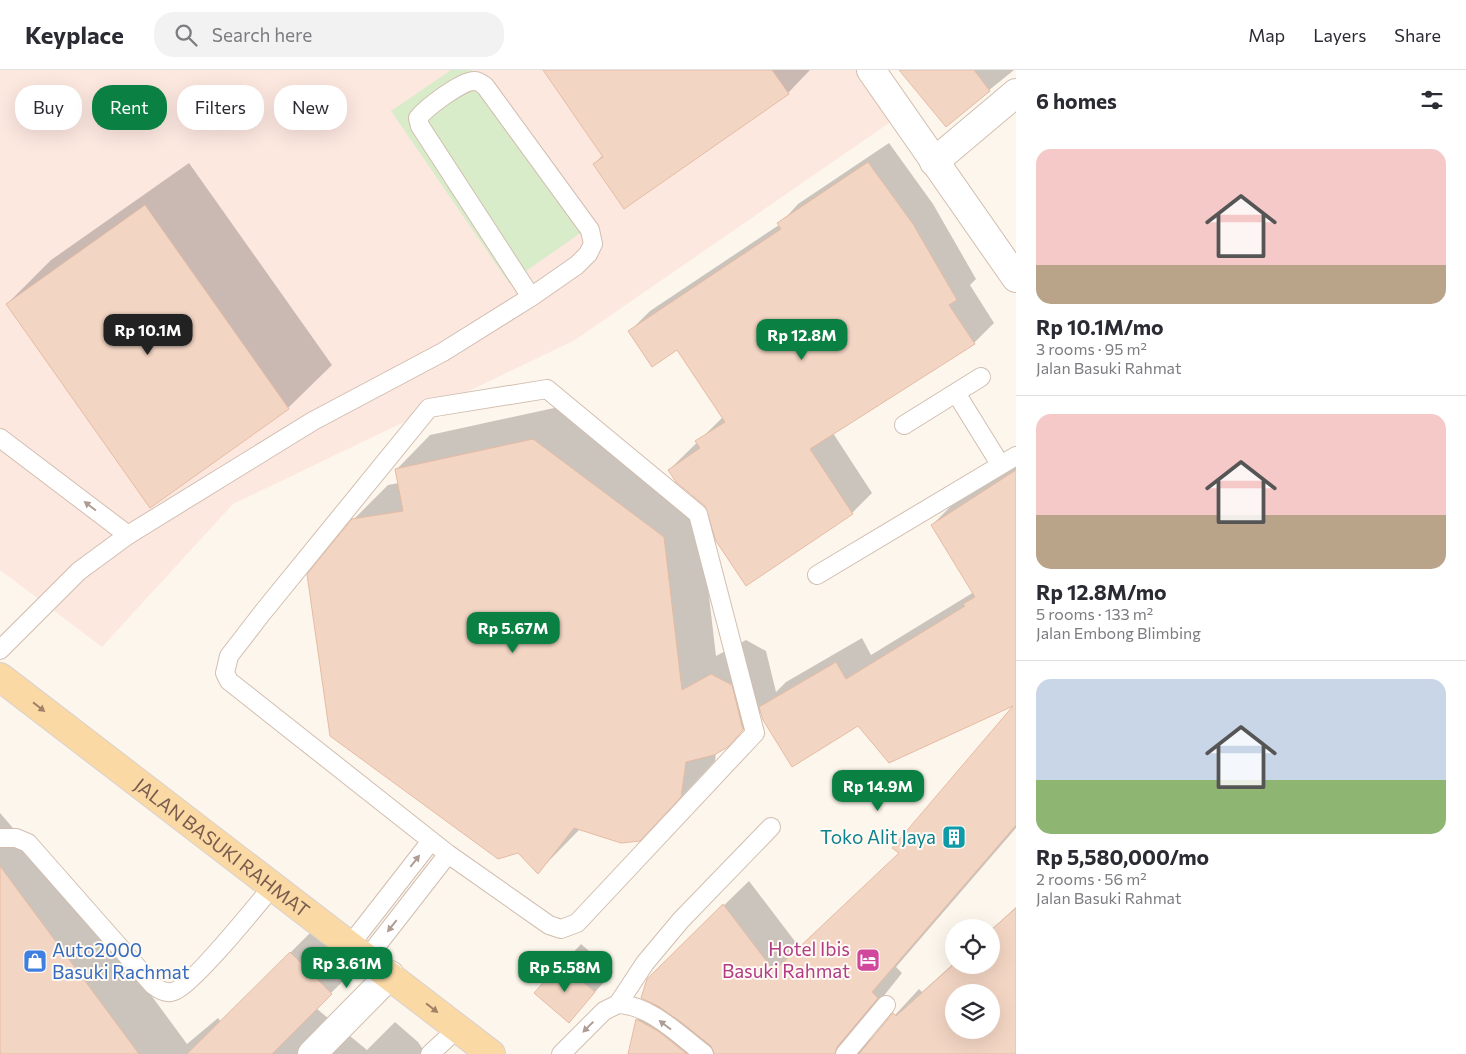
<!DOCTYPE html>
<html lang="en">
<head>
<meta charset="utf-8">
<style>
	body { margin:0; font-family:Commissioner,sans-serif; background:#f2f2f3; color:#2b2b33; height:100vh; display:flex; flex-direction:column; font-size:19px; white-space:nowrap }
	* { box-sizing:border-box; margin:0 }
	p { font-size:16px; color:#7c7c81 }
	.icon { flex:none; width:28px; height:28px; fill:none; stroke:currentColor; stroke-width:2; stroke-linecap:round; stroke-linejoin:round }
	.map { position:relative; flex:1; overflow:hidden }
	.details { display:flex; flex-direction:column; background:#fff; width:450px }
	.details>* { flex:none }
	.top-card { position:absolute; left:15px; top:15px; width:475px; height:45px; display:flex; gap:10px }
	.controls { position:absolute; left:945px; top:849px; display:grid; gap:10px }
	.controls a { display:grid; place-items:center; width:55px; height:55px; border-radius:50%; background:#fff; box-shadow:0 5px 20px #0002; font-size:25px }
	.price { position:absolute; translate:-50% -42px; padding:0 11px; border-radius:10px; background:#0b8043; color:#fff; font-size:16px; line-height:32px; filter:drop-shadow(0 1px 2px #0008) }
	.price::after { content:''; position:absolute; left:50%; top:30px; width:15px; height:11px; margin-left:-8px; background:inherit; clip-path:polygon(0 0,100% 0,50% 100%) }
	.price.active { background:#222; color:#fff }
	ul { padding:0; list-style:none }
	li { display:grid; align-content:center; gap:10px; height:265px; padding:0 20px }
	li+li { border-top:1px solid #e1e1e2 }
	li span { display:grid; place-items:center; height:155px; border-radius:15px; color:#555 }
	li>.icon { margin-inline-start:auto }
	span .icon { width:90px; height:90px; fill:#fffc; stroke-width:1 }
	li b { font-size:21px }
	h2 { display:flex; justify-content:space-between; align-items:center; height:60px; padding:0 20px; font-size:21px }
	.tag { padding:0 18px; border-radius:20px; background:#fff; box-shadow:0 5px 20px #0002; font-size:18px; line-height:45px }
	.tag.active { background:#0b8043; color:#fff }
	header { display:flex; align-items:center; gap:30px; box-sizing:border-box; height:70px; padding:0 25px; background:#fff; border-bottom:1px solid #e1e1e2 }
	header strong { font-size:24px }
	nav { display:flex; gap:28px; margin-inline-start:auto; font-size:18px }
	.search { width:350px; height:45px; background:#f2f2f3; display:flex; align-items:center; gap:12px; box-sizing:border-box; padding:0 18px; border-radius:20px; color:#7c7c81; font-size:19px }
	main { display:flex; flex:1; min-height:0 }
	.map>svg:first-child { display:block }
	.commercial { fill:#fde8e0 }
	.green { fill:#d8ecc9 }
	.shadow { fill:#0003; fill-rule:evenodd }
	.building { fill:#f3d5c3; stroke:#e6bba3; fill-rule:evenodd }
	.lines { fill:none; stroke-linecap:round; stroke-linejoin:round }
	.service-casing { stroke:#d1beb0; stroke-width:20 }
	.minor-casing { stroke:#d1beb0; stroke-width:30 }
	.primary-casing { stroke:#dad1cd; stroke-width:30 }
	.service { stroke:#fff; stroke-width:18 }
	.minor { stroke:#fff; stroke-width:28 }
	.primary { stroke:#fbd9a5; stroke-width:28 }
	.oneway { fill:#af9d94 }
	.oneway2 { fill:#a18267 }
	.labels { text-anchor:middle; stroke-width:4; stroke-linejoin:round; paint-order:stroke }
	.culture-label { font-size:19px; fill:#0d838f; stroke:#fffaf3; text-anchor:end }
	.street-label { font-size:19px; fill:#7a5c4d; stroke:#fffaf3 }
	.hotel-label { font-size:19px; fill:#b23c85; stroke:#fffaf3; text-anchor:end }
	.shop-label { font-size:19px; fill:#366cbe; stroke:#fffaf3; text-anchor:start }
</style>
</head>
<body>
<header>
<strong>Keyplace</strong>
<div class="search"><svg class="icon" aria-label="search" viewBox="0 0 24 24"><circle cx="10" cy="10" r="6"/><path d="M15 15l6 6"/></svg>Search here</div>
<nav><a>Map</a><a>Layers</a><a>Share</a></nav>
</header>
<main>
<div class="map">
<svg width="1016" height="984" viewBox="0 0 1016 984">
	<rect width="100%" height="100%" fill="#fdf6ec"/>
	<!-- commercial -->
	<path class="commercial" d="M0,0H857L892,51L575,270L233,434L102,577L0,500Z"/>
	<!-- green -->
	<path class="green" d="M451,0H471L582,162L509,213L391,41Z"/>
	<!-- shadow -->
	<g class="shadow">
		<path d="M544,0H810L788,23L594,94L603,85Z"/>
		<path d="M901,0H1014L946,55Z"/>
		<path d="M889,73L933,134L976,209L970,215L994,253L974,273L833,363L872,423L852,443L747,514L706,436L669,400L723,347L678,278L630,261L650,241L779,155L798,134Z"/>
		<path d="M189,93L332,295L288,338L7,234L51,190Z"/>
		<path d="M568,335L698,432L716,586L746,570L766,581L776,622L786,612L862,568L871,585L974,522L932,455L957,430L1016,392V633L859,654L762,641L727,676L716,683L715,691L674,735L580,759L538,802L353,450L388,415L399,413L396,400L430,365Z"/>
		<path d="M1016,634V758L896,897L902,903L859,957L860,963L868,970L874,968L919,919L922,922L954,893L991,895V860L1016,837V984H629L637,950L654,933L674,884L749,811L800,878L900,783ZM954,922H991V960H954Z"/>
		<path d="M0,743L25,772L34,766L187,974L218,948L221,952L323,850L363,891L316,938L329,949L341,967L350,966L367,980L395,952L418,972L426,984H0Z"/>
		<path d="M581,874L613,902L569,951L536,923Z"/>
	</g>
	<!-- building -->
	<g class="building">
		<path d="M543,0H772L789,24L624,139L593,94L603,87Z"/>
		<path d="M899,0H974L990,21L946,57Z"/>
		<path d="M868,92L913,154L957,230L949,235L975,274L810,379L853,444L746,516L716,471L705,436L676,412L668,400L700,378L695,371L725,352L677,280L652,297L628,261L781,159L777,153Z"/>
		<path d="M145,135L289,339L150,438L6,234Z"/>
		<path d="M533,369L664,467L682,620L711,604L732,615L743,660L728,677L714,685L686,692L681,727L640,771L621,773L574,758L538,804L518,783L498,789L330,666L307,504L352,449L403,441L395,399Z"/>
		<path d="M1016,400V755L872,922L878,928L837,977L835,984H714L711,976L681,952L658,936L641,928L647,909L723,834L774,901L899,783L892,778L1013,636L889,693L858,656L792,697L763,650L759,637L836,592L846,609L965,536L963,534L975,527L931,455Z"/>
		<path d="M0,796L139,984H0Z"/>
		<path d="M1016,838V984H859L893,943L896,946L954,894L991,895V860ZM954,922H991V960H954Z"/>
		<path d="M290,882L332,924L272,984H187Z"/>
		<path d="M561,893L595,922L569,953L534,923Z"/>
		<path d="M636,949L658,961L687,984H628Z"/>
	</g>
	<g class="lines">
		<!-- service casing -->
		<g class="service-casing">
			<g id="service">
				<path d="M547,319L698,444L755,663L577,853L561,859L549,855L448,784L229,611L225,603L229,586L263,542L429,338Z"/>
				<path d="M956,323L1000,394"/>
				<path d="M904,355L981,307"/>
				<path d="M0,368L128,465"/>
				<path d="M817,505L1016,386"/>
				<path d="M0,580L79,501L128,465L313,351L443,282L531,227L577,195L588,184L593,174L590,160L485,16C482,14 478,11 475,11C462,10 426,38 418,48L420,56L531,227"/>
				<path d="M0,768H16L28,773L153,915C158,919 164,923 171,922C188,921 257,835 272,817"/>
				<path d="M350,875L431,771"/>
				<path d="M367,888L448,784"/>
				<path d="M618,934C650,935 679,965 704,984"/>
				<path d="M430,984L458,958"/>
				<path d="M561,984L604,941L618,934L645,893L681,850L771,757"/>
				<path d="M845,984L886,935"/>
			</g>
		</g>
		<!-- minor casing -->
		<g class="minor-casing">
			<g id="minor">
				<path d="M871,0L1016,208"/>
				<path d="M934,92L1016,23"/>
				<path d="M312,984L390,905"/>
			</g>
		</g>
		<!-- primary casing -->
		<g class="primary-casing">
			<g id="primary">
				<path id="s1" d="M0,607L491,984"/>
			</g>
		</g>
		<!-- service -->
		<use href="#service" class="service"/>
		<!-- minor -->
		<use href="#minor" class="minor"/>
		<!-- primary -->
		<use href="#primary" class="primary"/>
	</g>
	<!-- one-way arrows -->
	<defs><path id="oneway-solid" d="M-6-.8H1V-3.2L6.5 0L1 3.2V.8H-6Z" transform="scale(1.25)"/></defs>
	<g class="oneway">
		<use href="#oneway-solid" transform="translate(90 436) rotate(-143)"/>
		<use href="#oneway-solid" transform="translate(415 791) rotate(-52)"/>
		<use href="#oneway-solid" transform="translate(392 856) rotate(128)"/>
		<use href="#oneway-solid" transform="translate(665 955) rotate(-143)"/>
		<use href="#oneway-solid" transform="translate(588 957) rotate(135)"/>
	</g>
	<g class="oneway2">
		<use href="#oneway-solid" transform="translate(39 637) rotate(38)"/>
		<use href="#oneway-solid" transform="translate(432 938) rotate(38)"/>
	</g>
	<!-- icons -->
	<defs>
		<g id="building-square" transform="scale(1.25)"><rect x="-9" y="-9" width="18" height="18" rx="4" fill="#0f9aa8" stroke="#fffaf3"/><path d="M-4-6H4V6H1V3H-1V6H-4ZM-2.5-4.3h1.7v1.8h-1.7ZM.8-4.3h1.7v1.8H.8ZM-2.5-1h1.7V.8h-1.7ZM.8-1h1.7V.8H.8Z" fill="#fff"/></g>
		<g id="hotel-square" transform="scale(1.25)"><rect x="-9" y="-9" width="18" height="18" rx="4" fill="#d1479c" stroke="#fffaf3"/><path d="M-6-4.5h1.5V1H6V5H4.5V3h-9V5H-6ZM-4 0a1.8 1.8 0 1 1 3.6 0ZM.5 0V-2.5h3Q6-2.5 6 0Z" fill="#fff"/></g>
		<g id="shop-square" transform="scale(1.25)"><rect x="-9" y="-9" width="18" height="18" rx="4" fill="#3f7fe0" stroke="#fffaf3"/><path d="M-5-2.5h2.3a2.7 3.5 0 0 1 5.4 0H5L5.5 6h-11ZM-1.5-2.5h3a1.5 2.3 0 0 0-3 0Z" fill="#fff"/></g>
	</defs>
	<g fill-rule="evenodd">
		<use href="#building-square" x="954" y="767"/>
		<use href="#hotel-square" x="868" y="890"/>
		<use href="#shop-square" x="35" y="891"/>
	</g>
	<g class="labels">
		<!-- culture labels -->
		<g class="culture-label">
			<text x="936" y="774">Toko Alit Jaya</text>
		</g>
		<!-- street labels -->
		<g class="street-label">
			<text dy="7" stroke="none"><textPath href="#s1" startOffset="280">JALAN BASUKI RAHMAT</textPath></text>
		</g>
		<!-- hotel labels -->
		<g class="hotel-label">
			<text x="850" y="886">Hotel Ibis<tspan x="850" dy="22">Basuki Rahmat</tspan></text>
		</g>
		<!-- shop labels -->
		<g class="shop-label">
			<text x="52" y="887">Auto2000<tspan x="52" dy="22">Basuki Rachmat</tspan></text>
		</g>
	</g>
</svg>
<div class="controls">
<a><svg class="icon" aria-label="locate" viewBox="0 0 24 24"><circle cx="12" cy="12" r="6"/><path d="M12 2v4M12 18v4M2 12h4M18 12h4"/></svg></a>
<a><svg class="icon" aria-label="layers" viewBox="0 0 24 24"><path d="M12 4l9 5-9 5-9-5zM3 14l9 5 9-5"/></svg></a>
</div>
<b class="price active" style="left:148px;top:286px">Rp 10.1M</b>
<b class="price" style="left:802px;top:291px">Rp 12.8M</b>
<b class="price" style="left:513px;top:584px">Rp 5.67M</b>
<b class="price" style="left:878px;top:742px">Rp 14.9M</b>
<b class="price" style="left:347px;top:919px">Rp 3.61M</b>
<b class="price" style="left:565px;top:923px">Rp 5.58M</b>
<div class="top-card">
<a class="tag">Buy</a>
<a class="tag active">Rent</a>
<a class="tag">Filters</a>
<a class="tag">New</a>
</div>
</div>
<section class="details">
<h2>6 homes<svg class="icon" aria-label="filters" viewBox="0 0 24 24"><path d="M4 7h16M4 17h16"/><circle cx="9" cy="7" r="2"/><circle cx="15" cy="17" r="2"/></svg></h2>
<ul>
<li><span style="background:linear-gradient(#f6c9c9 75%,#b9a48a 0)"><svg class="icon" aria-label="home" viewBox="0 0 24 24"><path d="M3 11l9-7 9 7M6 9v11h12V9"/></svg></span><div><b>Rp 10.1M/mo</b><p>3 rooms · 95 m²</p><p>Jalan Basuki Rahmat</p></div></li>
<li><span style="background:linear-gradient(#f6c9c9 65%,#b9a48a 0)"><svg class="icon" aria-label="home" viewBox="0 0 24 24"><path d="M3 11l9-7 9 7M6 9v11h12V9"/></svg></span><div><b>Rp 12.8M/mo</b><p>5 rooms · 133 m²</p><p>Jalan Embong Blimbing</p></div></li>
<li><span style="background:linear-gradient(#c9d6e8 65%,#8fb573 0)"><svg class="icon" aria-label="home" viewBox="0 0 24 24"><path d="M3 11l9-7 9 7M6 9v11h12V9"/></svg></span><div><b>Rp 5,580,000/mo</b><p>2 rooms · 56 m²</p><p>Jalan Basuki Rahmat</p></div></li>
</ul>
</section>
</main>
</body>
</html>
